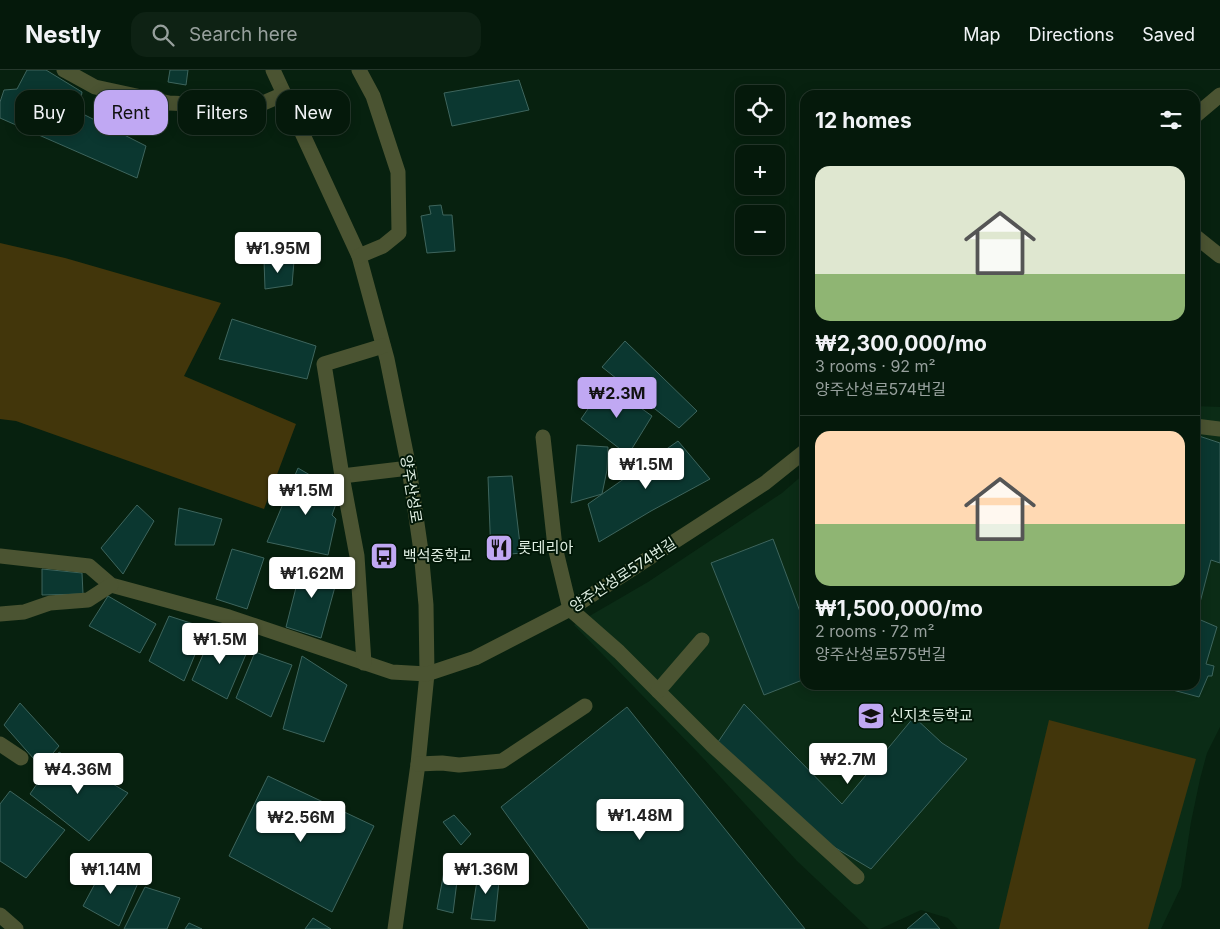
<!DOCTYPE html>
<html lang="en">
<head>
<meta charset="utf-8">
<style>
	body { margin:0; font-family:Inter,"Noto Sans KR",sans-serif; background:#0e2214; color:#f1f3f6; height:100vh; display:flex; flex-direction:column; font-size:19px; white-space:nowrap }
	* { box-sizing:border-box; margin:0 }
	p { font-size:16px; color:#97a09d }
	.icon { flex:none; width:28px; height:28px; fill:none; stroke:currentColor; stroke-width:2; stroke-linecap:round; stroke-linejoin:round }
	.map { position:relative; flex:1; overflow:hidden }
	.sheet { position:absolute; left:800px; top:20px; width:400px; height:600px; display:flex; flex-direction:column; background:#05190b; border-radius:15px; box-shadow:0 2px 12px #0003,0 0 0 1px #26382c }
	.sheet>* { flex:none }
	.guide { position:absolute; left:15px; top:20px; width:475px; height:45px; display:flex; gap:10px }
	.tools { position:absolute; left:735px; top:15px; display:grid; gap:10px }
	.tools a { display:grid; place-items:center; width:50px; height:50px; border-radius:10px; background:#05190b; box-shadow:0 2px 12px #0003,0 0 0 1px #26382c; font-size:25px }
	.price { position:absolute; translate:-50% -42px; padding:0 11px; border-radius:5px; background:#fff; color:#222; font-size:16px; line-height:32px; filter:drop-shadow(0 1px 2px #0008) }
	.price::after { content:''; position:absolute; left:50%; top:30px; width:15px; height:11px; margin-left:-8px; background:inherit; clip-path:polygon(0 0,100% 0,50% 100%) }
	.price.on { background:#c0a8f3; color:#111 }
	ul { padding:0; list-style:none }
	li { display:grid; align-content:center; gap:10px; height:265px; padding:0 15px }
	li+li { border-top:1px solid #26382c }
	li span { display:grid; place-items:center; height:155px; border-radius:15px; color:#555 }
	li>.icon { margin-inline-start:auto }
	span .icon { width:90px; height:90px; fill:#fffc; stroke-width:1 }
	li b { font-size:21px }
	h2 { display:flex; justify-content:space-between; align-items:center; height:60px; padding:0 15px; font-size:21px }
	.chip { padding:0 18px; border-radius:15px; background:#05190b; box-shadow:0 2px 12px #0003,0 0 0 1px #26382c; font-size:18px; line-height:45px }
	.chip.on { background:#c0a8f3; color:#111 }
	header { display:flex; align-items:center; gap:30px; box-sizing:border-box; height:70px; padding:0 25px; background:#05190b; border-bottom:1px solid #26382c }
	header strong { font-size:24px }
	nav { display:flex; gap:28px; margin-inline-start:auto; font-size:18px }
	.search { width:350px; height:45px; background:#0e2214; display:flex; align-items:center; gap:12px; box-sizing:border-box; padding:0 18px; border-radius:15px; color:#97a09d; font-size:19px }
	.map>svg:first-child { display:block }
	.built { fill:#0b2c16 }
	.green { fill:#42360b }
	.building { fill:#0b3730; stroke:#3e655d }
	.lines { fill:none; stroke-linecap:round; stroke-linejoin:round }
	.minor { stroke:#4b5432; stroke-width:15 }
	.labels { text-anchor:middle; stroke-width:4; stroke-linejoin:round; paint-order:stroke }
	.street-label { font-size:15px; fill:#dfeee2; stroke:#011707 }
	.poi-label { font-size:15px; fill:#dfeee2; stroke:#011707; text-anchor:start }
</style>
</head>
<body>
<header>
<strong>Nestly</strong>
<div class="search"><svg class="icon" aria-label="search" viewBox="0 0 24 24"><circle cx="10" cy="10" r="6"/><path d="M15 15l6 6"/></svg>Search here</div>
<nav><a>Map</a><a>Directions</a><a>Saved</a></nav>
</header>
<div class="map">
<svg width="1220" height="859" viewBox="0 0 1220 859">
	<rect width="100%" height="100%" fill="#07210f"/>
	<!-- built -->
	<path class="built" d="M1195,336L1220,337V657L1207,683L1200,709L1191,752L1181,817L1161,859H958L948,848L921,840L880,859H869L797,791L703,688L574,555L648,512L782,423L805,403V615H1195Z"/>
	<!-- green -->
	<g class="green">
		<path d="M0,173L65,188L221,233L184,306L296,354L264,439L16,351L0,349Z"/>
		<path d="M1049,650L1196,689L1148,859H999Z"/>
	</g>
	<!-- building -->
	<g class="building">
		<path d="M27,0H46L82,22L79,42L146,76L137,108L0,48V32L4,20L17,19Z"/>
		<path d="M170,0H188L186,15L168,12Z"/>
		<path d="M519,10L529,40L452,56L444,23Z"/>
		<path d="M441,135L443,145H452L455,181L427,183L421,146L431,144L429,136Z"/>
		<path d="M264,190L294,191L292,215L265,219Z"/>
		<path d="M232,249L316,276L307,309L219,289Z"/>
		<path d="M625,271L697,341L679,358L602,297Z"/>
		<path d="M606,313L652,346L628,385L581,349Z"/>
		<path d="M1199,366L1220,373V493L1211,490L1196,548L1217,557L1206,594L1214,596L1212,606H1208L1199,627L1154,615H1195V384Z"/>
		<path d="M678,371L710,409L651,441L599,472L588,434Z"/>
		<path d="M577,375L608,377L607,400L602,424L571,433Z"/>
		<path d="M298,398L332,418L337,431L332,445L336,449L328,485L267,472Z"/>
		<path d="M512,406L521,483L491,486L488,407Z"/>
		<path d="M137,435L154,451L123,504L101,478Z"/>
		<path d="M179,438L222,449L214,475H175Z"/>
		<path d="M773,469L805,555V609L764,625L711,493Z"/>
		<path d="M232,479L264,488L247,539L216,529Z"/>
		<path d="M303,490L339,502L321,568L286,557Z"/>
		<path d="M42,499L82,503L83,524L42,525Z"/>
		<path d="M108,526L156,554L140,583L89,556Z"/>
		<path d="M169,546L206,558L184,611L149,591Z"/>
		<path d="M212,564L249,577L227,629L192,610Z"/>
		<path d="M255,582L292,595L271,647L236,628Z"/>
		<path d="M302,586L347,615L324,672L283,659Z"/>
		<path d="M20,633L59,676L41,697L4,655Z"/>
		<path d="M744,634L842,734L914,647L942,673L967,689L871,799L829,774L716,675Z"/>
		<path d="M627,637L805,859H589L501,737Z"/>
		<path d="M59,682L128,723L89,771L30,724Z"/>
		<path d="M268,706L374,756L332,842L229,786Z"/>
		<path d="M10,721L65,760L26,808L0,791V734Z"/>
		<path d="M454,745L471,764L461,775L443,752Z"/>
		<path d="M105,795L138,813L119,856L83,836Z"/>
		<path d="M479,798L500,801L495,851L471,849Z"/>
		<path d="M444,802L458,803L453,843L437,839Z"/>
		<path d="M145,817L180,828L167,859H124Z"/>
		<path d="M926,843L940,859H907Z"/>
		<path d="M313,848L331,859H305Z"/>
		<path d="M189,853L202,859H185Z"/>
	</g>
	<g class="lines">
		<!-- minor -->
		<g class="minor">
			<path d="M64,0L95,17L169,33L254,37L284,24"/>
			<path d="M273,0L359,186L387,289L409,398L421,481L426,535L427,604L418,694L395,859"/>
			<path d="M359,0L373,26L398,102L399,163L383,176L359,186"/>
			<path d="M1195,46L1220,25"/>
			<path d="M1195,166L1220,186"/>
			<path d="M1195,356L1220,359"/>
			<path d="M543,367L555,477L570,539L619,582L712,675L857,807"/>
			<path d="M342,406L409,398"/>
			<path d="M0,486L89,496L111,515L229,547L392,602L427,604L475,588L570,539L765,413L805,381"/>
			<path d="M0,544L24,542L50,533L88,530L111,515"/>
			<path d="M364,593L357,486L342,406L324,294L383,276"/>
			<path d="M658,621L702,570"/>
			<path d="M0,674L21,688"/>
			<path d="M418,694L442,693L459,695L502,691L585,636"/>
			<path d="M0,845L16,859"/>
		</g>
	</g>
	<!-- icons -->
	<defs>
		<g id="restaurant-square" transform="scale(1.4375)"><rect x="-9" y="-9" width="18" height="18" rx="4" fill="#c0a8f3" stroke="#011707"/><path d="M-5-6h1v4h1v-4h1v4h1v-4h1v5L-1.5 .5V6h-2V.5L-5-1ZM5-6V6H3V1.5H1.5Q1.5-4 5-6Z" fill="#111"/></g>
		<g id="bus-square" transform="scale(1.4375)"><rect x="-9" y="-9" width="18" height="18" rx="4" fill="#c0a8f3" stroke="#011707"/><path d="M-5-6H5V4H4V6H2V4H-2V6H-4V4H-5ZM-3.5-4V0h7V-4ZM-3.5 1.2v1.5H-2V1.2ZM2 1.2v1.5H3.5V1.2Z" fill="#111"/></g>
		<g id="school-square" transform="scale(1.4375)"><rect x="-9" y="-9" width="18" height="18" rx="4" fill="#c0a8f3" stroke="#011707"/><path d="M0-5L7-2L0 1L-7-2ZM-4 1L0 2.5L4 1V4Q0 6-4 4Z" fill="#111"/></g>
	</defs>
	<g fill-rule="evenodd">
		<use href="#restaurant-square" x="499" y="478"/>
		<use href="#bus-square" x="384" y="486"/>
		<use href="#school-square" x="871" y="646"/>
	</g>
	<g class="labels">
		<!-- street labels -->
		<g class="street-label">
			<text transform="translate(411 419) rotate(81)" y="5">양주산성로</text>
			<text transform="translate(623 505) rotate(-33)" y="5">양주산성로574번길</text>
		</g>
		<!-- poi labels -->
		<g class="poi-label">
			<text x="518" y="483">롯데리아</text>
			<text x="403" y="491">백석중학교</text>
			<text x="890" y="651">신지초등학교</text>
		</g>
	</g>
</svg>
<div class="tools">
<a><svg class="icon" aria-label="locate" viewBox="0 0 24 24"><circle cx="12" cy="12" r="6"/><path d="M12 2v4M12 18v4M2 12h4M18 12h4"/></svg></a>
<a>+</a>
<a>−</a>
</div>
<b class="price" style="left:278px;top:204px">₩1.95M</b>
<b class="price on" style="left:617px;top:349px">₩2.3M</b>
<b class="price" style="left:646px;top:420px">₩1.5M</b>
<b class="price" style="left:306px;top:446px">₩1.5M</b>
<b class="price" style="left:312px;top:529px">₩1.62M</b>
<b class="price" style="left:220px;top:595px">₩1.5M</b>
<b class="price" style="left:848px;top:715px">₩2.7M</b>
<b class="price" style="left:78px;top:725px">₩4.36M</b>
<b class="price" style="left:640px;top:771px">₩1.48M</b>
<b class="price" style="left:301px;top:773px">₩2.56M</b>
<b class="price" style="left:111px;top:825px">₩1.14M</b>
<b class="price" style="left:486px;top:825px">₩1.36M</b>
<div class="guide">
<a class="chip">Buy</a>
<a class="chip on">Rent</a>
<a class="chip">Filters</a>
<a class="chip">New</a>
</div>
<section class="sheet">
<h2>12 homes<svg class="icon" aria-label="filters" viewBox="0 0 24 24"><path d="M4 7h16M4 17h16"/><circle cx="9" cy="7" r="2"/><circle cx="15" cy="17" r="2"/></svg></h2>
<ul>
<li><span style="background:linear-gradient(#dfe7d0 70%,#8fb573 0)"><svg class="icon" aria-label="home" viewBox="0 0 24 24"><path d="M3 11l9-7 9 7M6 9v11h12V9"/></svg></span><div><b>₩2,300,000/mo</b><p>3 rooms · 92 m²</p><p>양주산성로574번길</p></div></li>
<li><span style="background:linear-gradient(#ffd9b3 60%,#8fb573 0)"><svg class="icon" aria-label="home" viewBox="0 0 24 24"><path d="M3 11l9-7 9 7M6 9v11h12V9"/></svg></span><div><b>₩1,500,000/mo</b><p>2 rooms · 72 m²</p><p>양주산성로575번길</p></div></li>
</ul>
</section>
</div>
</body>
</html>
